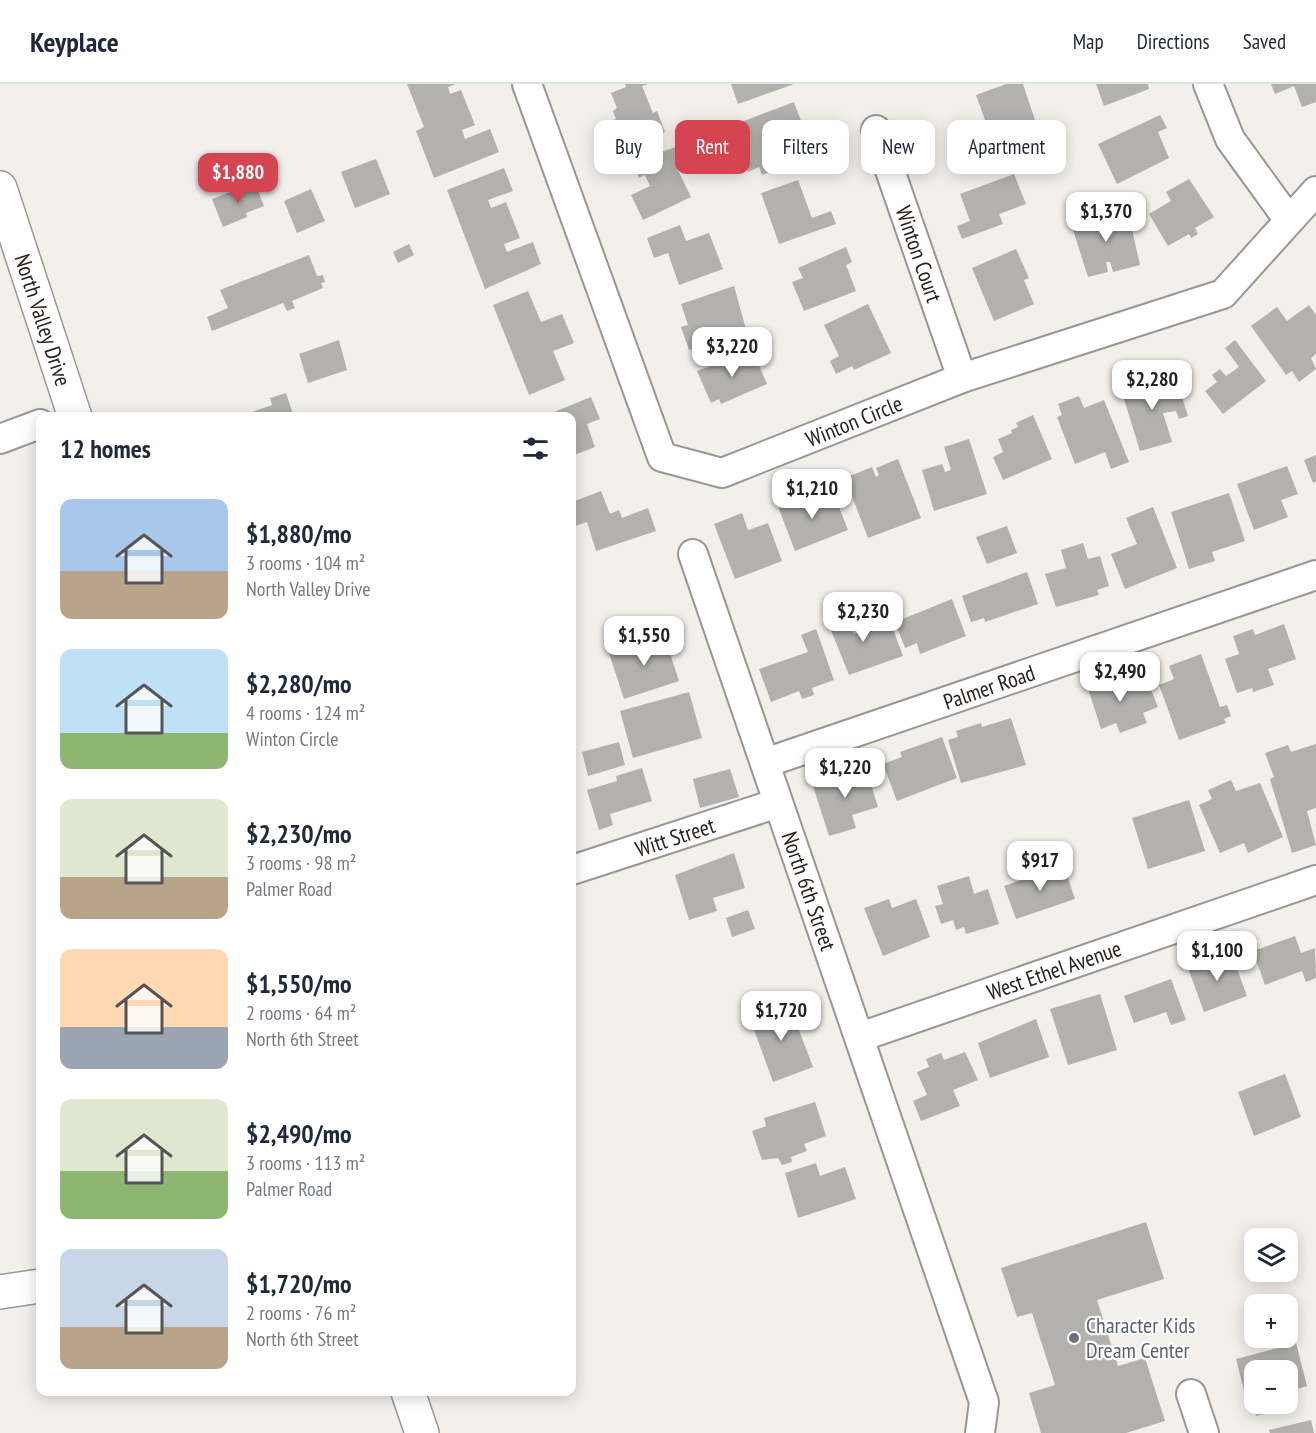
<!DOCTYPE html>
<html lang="en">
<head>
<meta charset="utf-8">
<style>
	body { margin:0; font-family:"PT Sans Narrow",sans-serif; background:#f6f6f7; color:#1f2937; height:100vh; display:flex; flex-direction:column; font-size:22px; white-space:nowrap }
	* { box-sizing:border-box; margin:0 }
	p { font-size:20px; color:#747a83 }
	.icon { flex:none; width:33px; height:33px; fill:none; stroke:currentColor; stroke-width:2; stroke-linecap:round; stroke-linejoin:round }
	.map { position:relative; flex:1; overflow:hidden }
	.drawer { position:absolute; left:36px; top:328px; width:540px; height:984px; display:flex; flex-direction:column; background:#fff; border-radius:12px; box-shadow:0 3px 15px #0003 }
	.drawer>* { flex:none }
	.top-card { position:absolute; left:594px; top:36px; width:570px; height:54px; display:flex; gap:12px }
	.tools { position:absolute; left:1244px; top:1144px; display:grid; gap:12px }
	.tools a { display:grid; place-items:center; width:54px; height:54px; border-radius:12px; background:#fff; box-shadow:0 3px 15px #0003; font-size:30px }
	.price { position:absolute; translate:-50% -51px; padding:0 14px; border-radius:12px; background:#fff; color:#222; font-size:20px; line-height:39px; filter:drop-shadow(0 2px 3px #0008) }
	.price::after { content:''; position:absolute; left:50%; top:36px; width:18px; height:14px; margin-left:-9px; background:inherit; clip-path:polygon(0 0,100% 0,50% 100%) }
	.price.active { background:#d44451; color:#fff }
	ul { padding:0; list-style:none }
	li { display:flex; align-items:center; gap:18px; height:150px; padding:0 24px }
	li span { display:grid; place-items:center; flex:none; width:168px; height:120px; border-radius:12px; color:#555 }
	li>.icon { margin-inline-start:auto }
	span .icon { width:72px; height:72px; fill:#fffc; stroke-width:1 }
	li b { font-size:26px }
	h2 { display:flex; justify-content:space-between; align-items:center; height:72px; padding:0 24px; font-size:26px }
	.tag { padding:0 21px; border-radius:12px; background:#fff; box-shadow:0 3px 15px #0003; font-size:21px; line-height:54px }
	.tag.active { background:#d44451; color:#fff }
	header { display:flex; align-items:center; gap:36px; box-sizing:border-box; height:84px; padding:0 30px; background:#fff; border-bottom:2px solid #e0e1e3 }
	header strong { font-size:28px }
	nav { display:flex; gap:33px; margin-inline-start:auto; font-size:21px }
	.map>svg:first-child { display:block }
	.building { fill:#b3b1ad }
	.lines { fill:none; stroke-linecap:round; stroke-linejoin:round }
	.street-casing { stroke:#999693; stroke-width:32 }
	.secondary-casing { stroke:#999693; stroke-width:36 }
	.primary-casing { stroke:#999693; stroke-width:36 }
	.street { stroke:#fff; stroke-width:28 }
	.secondary { stroke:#fff; stroke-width:33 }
	.primary { stroke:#fff; stroke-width:33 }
	.worship-dot { fill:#6b7280; stroke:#fffdfc; stroke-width:2 }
	.labels { text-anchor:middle; stroke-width:4.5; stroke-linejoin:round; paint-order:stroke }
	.street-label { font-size:22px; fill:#242322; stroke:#fffdfc }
	.worship-label { font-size:22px; fill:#5b616d; stroke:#fffdfc; text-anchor:start }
</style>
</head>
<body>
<header>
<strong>Keyplace</strong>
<nav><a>Map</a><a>Directions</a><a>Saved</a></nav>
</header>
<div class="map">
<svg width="1316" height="1349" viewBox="0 0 1316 1349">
	<rect width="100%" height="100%" fill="#f3f0ec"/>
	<!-- building -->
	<g class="building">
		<path d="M407,0H456L448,3L450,10L461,6L475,41L462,46L465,55L490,45L499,68L434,94L416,47L424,43Z"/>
		<path d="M625,0H648L642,2L653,29L657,27L665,48L615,68L603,40L616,35L613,27L617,24L611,9L626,3Z"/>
		<path d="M731,0H794L738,20Z"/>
		<path d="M1006,0H1023L1036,39L1030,41L1035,55L979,75L972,56L990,50L976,11Z"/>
		<path d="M1096,0H1148L1149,5L1104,22Z"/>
		<path d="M1271,0H1316V18L1302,23L1294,2L1275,10Z"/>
		<path d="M794,18L803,42L793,46L804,75L762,91L759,83L748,88L737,62L748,58L741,38Z"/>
		<path d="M1160,31L1167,44L1158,48L1169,74L1117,100L1098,60Z"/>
		<path d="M679,62L685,81L677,84L691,113L643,136L631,111L650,102L645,91L639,94L633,77Z"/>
		<path d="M376,75L390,110L355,124L341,88Z"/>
		<path d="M504,84L513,107L488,116L491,124L506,118L520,154L504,160L507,168L533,158L541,180L485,205L447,106Z"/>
		<path d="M1014,90L1026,120L999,130L1003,140L962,155L957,142L970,137L960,110Z"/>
		<path d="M1189,95L1214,133L1195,144L1198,150L1191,154L1189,150L1168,162L1149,130L1171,117L1166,108Z"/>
		<path d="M798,96L812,134L831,127L836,140L779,160L761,109Z"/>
		<path d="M255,99L264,122L246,129L247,133L223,143L212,115Z"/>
		<path d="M311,105L325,137L297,149L284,117Z"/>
		<path d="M1092,122L1096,136L1128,128L1140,181L1113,188L1110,178H1106L1108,188L1088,193L1073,146L1084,142L1080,125Z"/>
		<path d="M680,141L686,157L709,149L723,185L679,201L668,169L654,174L647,154Z"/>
		<path d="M409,160L414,171L398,179L393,168Z"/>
		<path d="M846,163L852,178L846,181L856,207L804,227L792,198L803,194L798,184Z"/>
		<path d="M1016,165L1029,194L1024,196L1034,220L994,237L972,184Z"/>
		<path d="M309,171L317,192L323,191L325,198L321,199L323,204L292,217L295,224L287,227L283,219L212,247L207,233L228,224L220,206Z"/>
		<path d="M734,202L746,245L736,248L739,256L717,263L715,258L689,266L681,243L688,241L681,220Z"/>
		<path d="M528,207L541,238L562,230L574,259L553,267L565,296L529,311L493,221Z"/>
		<path d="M868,220L891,269L854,286L852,282L836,290L830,277L839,272L824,241Z"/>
		<path d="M1309,221L1316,231V270L1311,274L1316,285L1299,298L1292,287L1286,291L1251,242L1277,223L1287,237Z"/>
		<path d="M339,256L347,286L308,299L299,270Z"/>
		<path d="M1235,256L1266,297L1223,330L1205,307L1217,298L1212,291L1220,285L1226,292L1239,283L1225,264Z"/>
		<path d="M753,267L767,300L721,320L719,315L711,319L697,287Z"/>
		<path d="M1150,293L1156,312L1166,308L1163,299L1176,294L1188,332L1179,335L1176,327L1163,329L1172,358L1140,367L1120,302Z"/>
		<path d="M286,309L294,333H238L272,321L270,314Z"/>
		<path d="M1079,312L1084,324L1104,316L1129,378L1111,385L1105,368L1075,380L1057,333L1062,331L1058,320Z"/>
		<path d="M591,313L600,335L587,340L595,363L572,372V333H542Z"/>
		<path d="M1033,331L1052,375L1003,396L993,373L1003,368L998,355L1012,349L1011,346L1018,343L1016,339Z"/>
		<path d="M969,355L987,410L934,427L922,386L942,380L945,388L951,386L944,363Z"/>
		<path d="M1316,371V397L1313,399L1304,376Z"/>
		<path d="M898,375L921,434L868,454L845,394L872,383L876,393L879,391L876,384Z"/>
		<path d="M1287,382L1298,410L1281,416L1288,433L1254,446L1237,400Z"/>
		<path d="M832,405L848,446L795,467L777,420L799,411L803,421L820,414L819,410Z"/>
		<path d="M601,407L610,430L619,426L622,434L648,424L656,447L596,467L587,438L572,443V418Z"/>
		<path d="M1229,409L1245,457L1212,468L1215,477L1189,485L1171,428Z"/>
		<path d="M1153,423L1177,484L1125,505L1111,470L1137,460L1126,434Z"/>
		<path d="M742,429L748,446L768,439L782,477L735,495L714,440Z"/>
		<path d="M1007,442L1017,469L987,480L976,453Z"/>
		<path d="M1083,459L1088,475L1100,472L1109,502L1097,506L1099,511L1056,523L1045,490L1066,484L1061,466Z"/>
		<path d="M1027,488L1038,520L985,538L984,534L971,538L962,512Z"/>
		<path d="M952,515L966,552L920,570L917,559L905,564L895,538Z"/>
		<path d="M843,522L854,550L890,537L903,572L849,591L824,529Z"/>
		<path d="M1284,540L1296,575L1268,585L1274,601L1253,608L1252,604L1237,609L1225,575L1239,570L1233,552L1253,545L1255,551Z"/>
		<path d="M816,545L834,596L812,604L814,611L802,615L799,607L771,618L759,585L808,568L801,551Z"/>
		<path d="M664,551L679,597L624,615L609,569Z"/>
		<path d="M1201,570L1220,623L1227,621L1231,632L1224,635L1226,639L1179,656L1159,601L1174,595L1169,582Z"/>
		<path d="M1094,584L1103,607L1120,601L1121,606L1147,596L1158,623L1143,629L1147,639L1120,649L1116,639L1101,645L1083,589Z"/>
		<path d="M689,608L702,654L633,674L620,627Z"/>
		<path d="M1011,634L1026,681L961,699L948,656L958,653L956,647L981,639L982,643Z"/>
		<path d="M942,653L957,694L897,717L883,680L902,673L900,668Z"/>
		<path d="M619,658L625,681L588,692L582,668Z"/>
		<path d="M1316,660V724L1307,727L1316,761L1292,769L1270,695L1274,693L1265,669L1288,661L1291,668Z"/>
		<path d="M865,681L878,723L852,731L856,744L829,752L813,702L836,695L835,691Z"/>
		<path d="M642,684L652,717L610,730L613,741L599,746L587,706L617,697L616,692Z"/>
		<path d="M730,685L739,713L700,724L693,695Z"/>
		<path d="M1231,696L1236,707L1260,699L1283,753L1248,769L1244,759L1220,769L1199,721L1212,715L1208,706Z"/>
		<path d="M1189,716L1205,767L1148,785L1132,734Z"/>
		<path d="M734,769L745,804L713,814L717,827L689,836L675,791Z"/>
		<path d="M1064,782L1075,815L1016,835L1004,802Z"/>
		<path d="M969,792L974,810L988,805L999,840L966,850L964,843L956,846L953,836L941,840L935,822L943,820L937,802Z"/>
		<path d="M889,815L892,824L916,815L930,853L883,872L864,824Z"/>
		<path d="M748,826L755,845L732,853L726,834Z"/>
		<path d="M1295,852L1301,869L1315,864L1316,894L1306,898L1302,887L1265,901L1253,867Z"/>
		<path d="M1231,868L1247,912L1204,928L1188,884Z"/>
		<path d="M1171,895L1186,936L1171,941L1166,928L1134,939L1124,912Z"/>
		<path d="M1100,910L1117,966L1068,981L1050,925Z"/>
		<path d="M788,917L813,983L773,998L749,932Z"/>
		<path d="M1036,935L1049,973L990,994L978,959Z"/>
		<path d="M965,968L978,996L953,1006L960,1022L921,1037L913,1017L927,1011L917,988L929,983L926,975L941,969L944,976Z"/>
		<path d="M1285,990L1301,1033L1254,1052L1238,1008Z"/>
		<path d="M815,1018L826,1052L804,1060L807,1067L791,1073L792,1078L782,1081L778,1074L762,1076L752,1047L766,1042L764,1034Z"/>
		<path d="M816,1079L820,1092L845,1083L856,1115L798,1134L785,1089Z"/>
		<path d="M1146,1138L1164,1195L1097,1216L1118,1282L1145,1274L1165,1337L1126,1349H1041L1029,1309L1055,1301L1032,1229L1017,1233L1001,1184Z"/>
		<path d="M1296,1259L1307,1302L1294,1306L1298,1321L1256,1332L1253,1320H1287V1287H1254V1317L1247,1319L1236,1275Z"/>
		<path d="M1311,1336L1314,1349H1270L1269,1346Z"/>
	</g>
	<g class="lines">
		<!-- street casing -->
		<g class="street-casing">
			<g id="street">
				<path d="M527,0L662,373L722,389L962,294L1223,210L1316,107"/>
				<path d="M1208,0L1230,55L1288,135"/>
				<path d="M876,46L962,294"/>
				<path d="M0,355L40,340"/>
				<path d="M693,470L984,1318L980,1349"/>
				<path d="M765,679L1316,491"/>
				<path d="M572,786L778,719"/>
				<path d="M860,953L1316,796"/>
				<path d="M1191,1310L1204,1349"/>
			</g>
		</g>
		<!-- secondary casing -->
		<g class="secondary-casing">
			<path id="secondary" d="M0,1208L40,1202"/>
		</g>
		<!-- primary casing -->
		<g class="primary-casing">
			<g id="primary">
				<path d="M0,104L75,333"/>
				<path d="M408,1308L422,1349"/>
			</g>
		</g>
		<!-- street -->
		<use href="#street" class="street"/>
		<!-- secondary -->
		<use href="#secondary" class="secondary"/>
		<!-- primary -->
		<use href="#primary" class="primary"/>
	</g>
	<!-- markers -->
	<circle class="worship-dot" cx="1074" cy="1254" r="6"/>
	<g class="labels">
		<!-- street labels -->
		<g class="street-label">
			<text transform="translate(919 170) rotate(71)" y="8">Winton Court</text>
			<text transform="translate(43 236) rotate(72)" y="8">North Valley Drive</text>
			<text transform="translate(854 337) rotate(-22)" y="8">Winton Circle</text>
			<text transform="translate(989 603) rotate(-19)" y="8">Palmer Road</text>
			<text transform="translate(675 753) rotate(-18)" y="8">Witt Street</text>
			<text transform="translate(809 807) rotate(71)" y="8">North 6th Street</text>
			<text transform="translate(1054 886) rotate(-19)" y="8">West Ethel Avenue</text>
		</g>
		<!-- worship labels -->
		<g class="worship-label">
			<text x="1086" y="1249">Character Kids<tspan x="1086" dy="25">Dream Center</tspan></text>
		</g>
	</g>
</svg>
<div class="tools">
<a><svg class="icon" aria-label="layers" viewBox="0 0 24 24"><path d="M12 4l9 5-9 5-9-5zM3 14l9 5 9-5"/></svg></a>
<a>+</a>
<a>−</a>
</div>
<b class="price active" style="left:238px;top:120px">$1,880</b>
<b class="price" style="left:1106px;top:159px">$1,370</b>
<b class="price" style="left:732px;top:294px">$3,220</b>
<b class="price" style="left:1152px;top:327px">$2,280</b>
<b class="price" style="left:812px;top:436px">$1,210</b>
<b class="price" style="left:863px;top:559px">$2,230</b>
<b class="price" style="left:644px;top:583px">$1,550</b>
<b class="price" style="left:1120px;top:619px">$2,490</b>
<b class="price" style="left:845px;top:715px">$1,220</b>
<b class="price" style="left:1040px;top:808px">$917</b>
<b class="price" style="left:1217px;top:898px">$1,100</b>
<b class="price" style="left:781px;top:958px">$1,720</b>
<div class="top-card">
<a class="tag">Buy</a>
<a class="tag active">Rent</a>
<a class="tag">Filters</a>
<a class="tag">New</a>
<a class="tag">Apartment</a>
</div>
<section class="drawer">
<h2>12 homes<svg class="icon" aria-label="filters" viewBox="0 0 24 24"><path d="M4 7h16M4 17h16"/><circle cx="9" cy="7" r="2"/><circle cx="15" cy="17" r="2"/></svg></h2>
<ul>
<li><span style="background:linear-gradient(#a9c7e8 60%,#b9a48a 0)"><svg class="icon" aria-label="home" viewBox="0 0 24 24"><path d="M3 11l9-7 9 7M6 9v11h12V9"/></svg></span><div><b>$1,880/mo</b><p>3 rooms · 104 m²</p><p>North Valley Drive</p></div></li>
<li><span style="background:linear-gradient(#bfe0f5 70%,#8fb573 0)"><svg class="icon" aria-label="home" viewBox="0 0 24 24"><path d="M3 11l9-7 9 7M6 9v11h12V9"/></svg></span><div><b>$2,280/mo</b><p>4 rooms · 124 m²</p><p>Winton Circle</p></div></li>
<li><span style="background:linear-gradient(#dfe7d0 65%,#b9a48a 0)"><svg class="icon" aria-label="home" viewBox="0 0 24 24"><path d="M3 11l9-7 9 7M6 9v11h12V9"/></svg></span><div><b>$2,230/mo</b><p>3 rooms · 98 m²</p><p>Palmer Road</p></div></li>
<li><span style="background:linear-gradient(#ffd9b3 65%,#9aa5b1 0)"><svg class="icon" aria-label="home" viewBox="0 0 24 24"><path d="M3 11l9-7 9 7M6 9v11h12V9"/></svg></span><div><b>$1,550/mo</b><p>2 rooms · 64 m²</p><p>North 6th Street</p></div></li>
<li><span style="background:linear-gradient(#dfe7d0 60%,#8fb573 0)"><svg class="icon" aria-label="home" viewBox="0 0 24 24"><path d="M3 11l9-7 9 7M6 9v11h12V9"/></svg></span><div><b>$2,490/mo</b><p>3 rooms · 113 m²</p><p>Palmer Road</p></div></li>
<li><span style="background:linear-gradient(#c9d6e8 65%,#b9a48a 0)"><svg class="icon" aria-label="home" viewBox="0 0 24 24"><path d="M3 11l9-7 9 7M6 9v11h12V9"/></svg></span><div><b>$1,720/mo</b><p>2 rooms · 76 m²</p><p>North 6th Street</p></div></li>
</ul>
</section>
</div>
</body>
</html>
